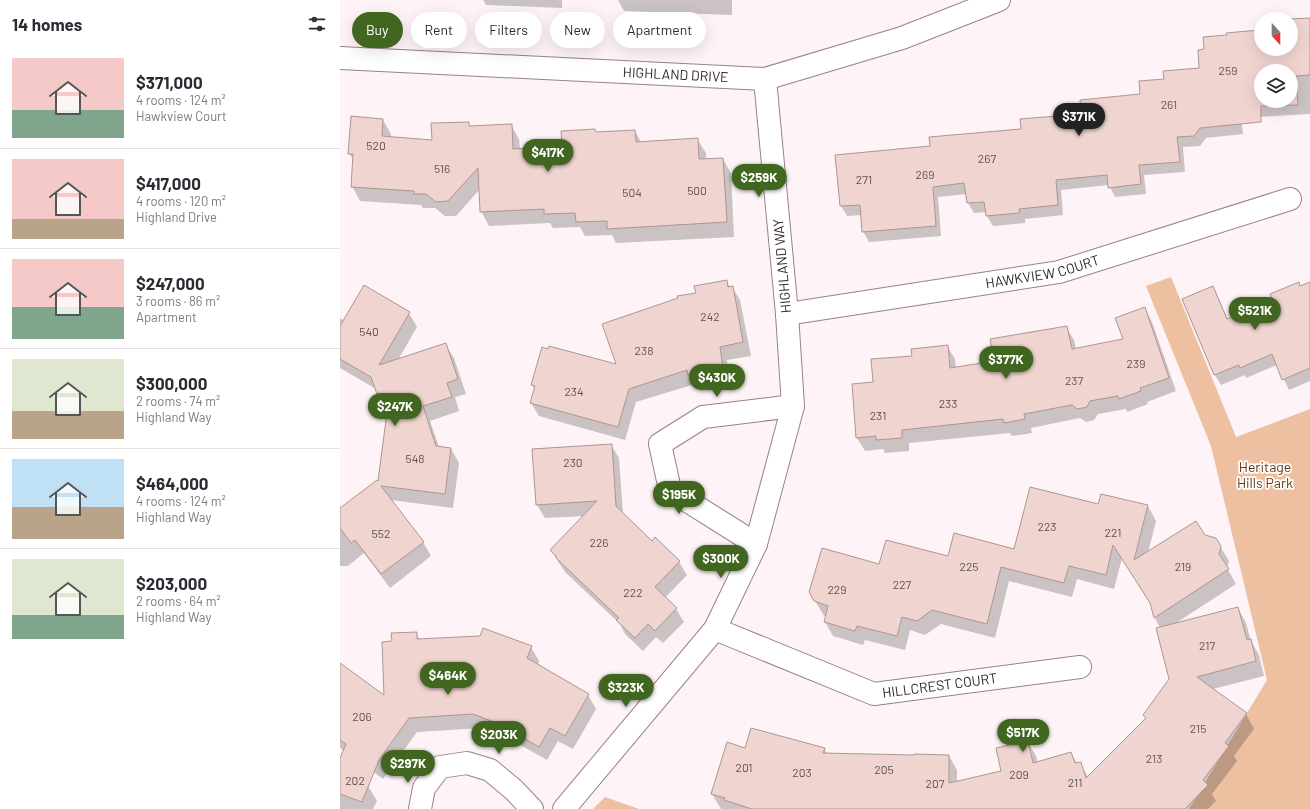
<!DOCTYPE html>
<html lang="en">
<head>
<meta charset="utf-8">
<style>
	body { margin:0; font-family:Barlow,sans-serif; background:#f2f2f3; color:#2b2b33; height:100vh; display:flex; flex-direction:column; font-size:15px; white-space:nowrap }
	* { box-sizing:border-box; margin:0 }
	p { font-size:13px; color:#7c7c81 }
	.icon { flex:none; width:22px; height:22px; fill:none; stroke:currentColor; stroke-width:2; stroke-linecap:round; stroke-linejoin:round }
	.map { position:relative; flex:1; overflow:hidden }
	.sheet { display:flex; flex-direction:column; background:#fff; width:340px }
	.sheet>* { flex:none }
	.banner { position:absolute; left:12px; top:12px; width:380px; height:36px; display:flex; gap:8px }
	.needle { width:26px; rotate:159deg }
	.controls { position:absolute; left:914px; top:12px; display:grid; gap:8px }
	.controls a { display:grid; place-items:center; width:44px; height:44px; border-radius:50%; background:#fff; box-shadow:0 4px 16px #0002; font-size:20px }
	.price { position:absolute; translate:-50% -34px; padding:0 9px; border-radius:14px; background:#416620; color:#fff; font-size:13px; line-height:26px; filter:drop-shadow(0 1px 2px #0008) }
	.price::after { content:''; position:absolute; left:50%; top:24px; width:12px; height:9px; margin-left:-6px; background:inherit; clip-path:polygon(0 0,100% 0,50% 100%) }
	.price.active { background:#222; color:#fff }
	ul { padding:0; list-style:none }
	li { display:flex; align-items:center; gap:12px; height:100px; padding:0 12px }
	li+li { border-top:1px solid #e1e1e2 }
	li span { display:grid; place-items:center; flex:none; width:112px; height:80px; border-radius:0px; color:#555 }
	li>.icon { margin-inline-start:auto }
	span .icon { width:48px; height:48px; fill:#fffc; stroke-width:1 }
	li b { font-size:17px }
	h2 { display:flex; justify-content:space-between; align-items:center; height:48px; padding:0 12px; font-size:17px }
	.pill { padding:0 14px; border-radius:18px; background:#fff; box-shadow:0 4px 16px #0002; font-size:14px; line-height:36px }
	.pill.active { background:#416620; color:#fff }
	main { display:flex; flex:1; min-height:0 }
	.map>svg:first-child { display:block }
	.green { fill:#eec0a2 }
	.shadow { fill:#0003; fill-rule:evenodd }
	.building { fill:#f0d4d0; stroke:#af9591; fill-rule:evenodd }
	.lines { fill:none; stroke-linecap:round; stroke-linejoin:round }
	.minor-casing { stroke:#998187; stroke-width:24 }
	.tertiary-casing { stroke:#998187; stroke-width:24 }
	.minor { stroke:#fff; stroke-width:22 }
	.tertiary { stroke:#fff; stroke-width:22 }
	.labels { text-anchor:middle; stroke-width:3.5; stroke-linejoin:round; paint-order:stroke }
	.number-label { font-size:12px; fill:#605253 }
	.street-label { font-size:14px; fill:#302629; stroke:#fff }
	.park-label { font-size:14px; fill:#683710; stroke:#fff }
</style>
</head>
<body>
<main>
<section class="sheet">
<h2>14 homes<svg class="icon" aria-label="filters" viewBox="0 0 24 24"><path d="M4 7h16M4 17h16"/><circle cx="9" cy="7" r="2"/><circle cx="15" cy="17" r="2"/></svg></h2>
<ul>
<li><span style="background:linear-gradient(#f6c9c9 65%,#7fa58c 0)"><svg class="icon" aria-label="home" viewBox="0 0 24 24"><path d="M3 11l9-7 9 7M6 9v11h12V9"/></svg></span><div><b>$371,000</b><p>4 rooms · 124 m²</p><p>Hawkview Court</p></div></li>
<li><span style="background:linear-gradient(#f6c9c9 75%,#b9a48a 0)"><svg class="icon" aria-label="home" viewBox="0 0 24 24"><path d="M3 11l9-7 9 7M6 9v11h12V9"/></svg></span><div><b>$417,000</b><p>4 rooms · 120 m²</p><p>Highland Drive</p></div></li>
<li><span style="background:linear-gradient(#f6c9c9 60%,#7fa58c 0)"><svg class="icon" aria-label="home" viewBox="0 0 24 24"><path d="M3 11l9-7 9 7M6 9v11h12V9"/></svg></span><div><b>$247,000</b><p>3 rooms · 86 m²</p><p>Apartment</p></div></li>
<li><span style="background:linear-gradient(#dfe7d0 65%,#b9a48a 0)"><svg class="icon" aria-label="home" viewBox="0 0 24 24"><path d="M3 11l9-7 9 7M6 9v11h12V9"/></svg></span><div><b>$300,000</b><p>2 rooms · 74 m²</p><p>Highland Way</p></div></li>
<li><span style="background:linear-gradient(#bfe0f5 60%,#b9a48a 0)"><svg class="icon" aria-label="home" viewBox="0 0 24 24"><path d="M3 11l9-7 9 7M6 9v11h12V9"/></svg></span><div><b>$464,000</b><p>4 rooms · 124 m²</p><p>Highland Way</p></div></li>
<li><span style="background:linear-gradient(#dfe7d0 70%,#7fa58c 0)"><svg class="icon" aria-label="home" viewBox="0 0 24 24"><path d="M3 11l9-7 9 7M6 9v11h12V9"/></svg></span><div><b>$203,000</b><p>2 rooms · 64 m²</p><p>Highland Way</p></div></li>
</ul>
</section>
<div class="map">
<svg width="970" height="809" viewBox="0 0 970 809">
	<rect width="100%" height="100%" fill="#fef3f6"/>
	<!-- green -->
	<g class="green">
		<path d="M831,277L896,437L970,409V809H849L927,680L871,446L806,286Z"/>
		<path d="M265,797L299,809H253Z"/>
	</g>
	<!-- shadow -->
	<g class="shadow">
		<path d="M143,0H222V8L146,5Z"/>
		<path d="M278,0H392V15L284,11Z"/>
		<path d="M970,19V114L901,118L903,134L866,138L860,146L843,147L845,172L804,175L806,194L775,197L769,185L721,190L723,215L685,219V223L653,226L647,216V212L634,213L628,203L626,194L598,197L601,236L529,242L523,231L522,215L507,216L501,206L496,156L591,147L682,130L742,115L801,95L825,80L860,69L866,50L888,36L921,31V49H951V20ZM921,71H951V101H921Z"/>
		<path d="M43,120L51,134V138L93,141L128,123L130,126L171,125L179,139L180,150L223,147L255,130L257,133L295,131L301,142L357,139L366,153V160L383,159L391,173L394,237L276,243L272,235L245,236L240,227L213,228L210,223L149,226L141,211L140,189L116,216H105L95,208H83L81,205L20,201L12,186L14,161L9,153Z"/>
		<path d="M386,281L390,287H392L400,300L411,356L387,360L390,381L357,388L355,384L296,402L285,440L199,416L191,403L195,390L192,385L277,366L357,293Z"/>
		<path d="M970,283V381L949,390L937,365L906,378L905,375L881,385L875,375L843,300L873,287L878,297L888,320L934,301L960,286Z"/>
		<path d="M805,309L812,322L836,391L807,402L808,404L787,412L786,409L758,414L754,420L746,422L740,418L691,428L692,433L672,436L670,433L569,443V451L545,453L543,449L525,451L517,438L534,383L573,357L607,346L615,359L616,368L655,362L726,327L734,340L736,349L784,340Z"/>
		<path d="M69,313L77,327L58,360L105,344L114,358L126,394L115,397L119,411L90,421L99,447L111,449L119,463L113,508L51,500L83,542L91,556L50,588L24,553L8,566H0V509L38,484L47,420L36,389L0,368V318L4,321Z"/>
		<path d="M271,445L279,458L283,513L312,542L315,539L339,562L347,575L325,598L336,609L344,622L323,643L316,637L303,651L285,634L280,624L225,572L219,563L211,550L244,516L205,518L197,505Z"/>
		<path d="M761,495L808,506L816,521L808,553L865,536L880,546L889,561L887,568L896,584L836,623L898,608L906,623L911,641L919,655L924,676L873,689L906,714L914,729L894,756L897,761L872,794L876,801L868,809H381L372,794L406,749L484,748L487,754L609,756L617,770V782L662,772L688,742L696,756L698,763L731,753L737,764L740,763L748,777L806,719L804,715L830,680L820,628L815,618L811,605L782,558L774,589L737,579L732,597L669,581L655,638L601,624L585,635L570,630L565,650L525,640L523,645L493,636L485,622L486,616H484L470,592L540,566L675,550L759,506Z"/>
		<path d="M76,633L80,640L191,647L199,661L198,665L248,695L256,709L233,749L218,741L207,760L168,738L142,728L77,732L43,779L0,748V670L45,697L53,642Z"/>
		<path d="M0,774L28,786L37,801L33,809H0Z"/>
	</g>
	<!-- building -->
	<g class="building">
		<path d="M970,18V75L956,76L958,105L921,106V122L860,128L854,136L837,137L840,162L799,165L801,184L768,188L767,175L716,180L718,205L679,209L680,213L646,216L644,202L627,203L624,183L593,187L596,226L522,232L520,205L500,206L495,155L590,146L589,137L681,129L680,119L741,114L740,100L800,94L799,81L824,79L823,71L859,68L858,50L864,49L863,37L887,35L886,33L920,30V21H921V49H951V19ZM921,71H951V101H921Z"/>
		<path d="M11,116L43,119L42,136L92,140L91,123L129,122V126L172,124L173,149L222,146L221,131L255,129L256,132L295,130L296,142L358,138L359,159L383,158L387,222L267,229V221L236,222L235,213L204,214V209L140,212L138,168L108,201L96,202L86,194H74V191L11,187L13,154H8Z"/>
		<path d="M387,280L388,287L393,286L403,342L380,347L383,368L348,375L347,370L289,389L278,427L190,403L195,386L191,385L202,347L208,349L209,346L276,364L262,324L338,298L337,296L356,293L354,286Z"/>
		<path d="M959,282L960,286L970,282V368L942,380L932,354L900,368L899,365L874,375L842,299L873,286L887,319L933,301L930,294Z"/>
		<path d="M24,285L70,312L39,365L106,343L118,379L107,383L112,397L83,406L96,446L111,448L105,494L41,486L84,542L41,574L15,540L11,543L0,528V508L37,480L38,481L46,420L31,377L0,359V326Z"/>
		<path d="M805,307L829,378L800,388L801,391L779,399L778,396L750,401L747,407L737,409L732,405L684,414L685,419L664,423L663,419L562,430V438L536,440V436L516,438L512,384L533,382L531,359L572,356L571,349L608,345L610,368L654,361L650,339L727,326L732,349L783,339L775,318Z"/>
		<path d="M272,444L276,506L312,541L315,537L340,561L315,587L337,608L315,631L308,624L295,638L276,620L279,618L216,558L217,557L210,550L257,501L196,505L192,449Z"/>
		<path d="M690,487L758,504L761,494L808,505L794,560L856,521L865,535L876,538L881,546L879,554L889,569L814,618L810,603L773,545L766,575L729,566L724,583L661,567L647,624L592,610L577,621L562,617L557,636L517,626L515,631L484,622L488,606L474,601L469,592L482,548L539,564L546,540L608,556L614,533L674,549Z"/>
		<path d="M898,607L907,640L911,639L916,661L857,677L907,713L885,743L889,746L863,780L868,785L845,809H412L384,800L385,798L371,794L387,742L405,748L411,728L485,748L483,753L574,755V754L609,755V783L661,771L656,748L688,741L693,763L731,752L735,763L741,762L746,778L806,718L803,715L829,679L816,628Z"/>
		<path d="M143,628L192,646L187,658L249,694L225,736L210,728L199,747L159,724L133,714L69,718L39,760L22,802L0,794V758L6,744L0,740V663L44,695L42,642L52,641L51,633L77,632V639L140,636Z"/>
	</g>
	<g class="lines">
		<!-- minor casing -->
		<g class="minor-casing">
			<g id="minor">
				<path id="s1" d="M0,58L425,79"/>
				<path id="s2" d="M447,314L719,272L950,199"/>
				<path d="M416,544L330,490L320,444L363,417L453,406"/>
				<path id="s3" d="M375,629L534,694L740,667"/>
				<path d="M80,809L84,788L100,767L127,763L150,770L174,790L192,809"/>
			</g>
		</g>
		<!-- tertiary casing -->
		<g class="tertiary-casing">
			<path id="tertiary" d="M224,809L375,629L416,544L453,406L447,314L425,79L562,38L659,0"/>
		</g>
		<!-- minor -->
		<use href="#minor" class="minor"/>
		<!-- tertiary -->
		<use href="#tertiary" class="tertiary"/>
	</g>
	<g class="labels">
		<!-- number labels -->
		<g class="number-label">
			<text x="888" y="75">259</text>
			<text x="829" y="109">261</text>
			<text x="36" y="150">520</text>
			<text x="647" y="163">267</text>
			<text x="102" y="173">516</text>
			<text x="585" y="179">269</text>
			<text x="524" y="184">271</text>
			<text x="357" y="195">500</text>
			<text x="292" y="197">504</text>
			<text x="370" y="321">242</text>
			<text x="29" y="336">540</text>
			<text x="304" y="355">238</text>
			<text x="796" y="368">239</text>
			<text x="734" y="385">237</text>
			<text x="234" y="396">234</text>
			<text x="608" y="408">233</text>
			<text x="538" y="420">231</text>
			<text x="75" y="463">548</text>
			<text x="233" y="467">230</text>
			<text x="707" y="531">223</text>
			<text x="773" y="537">221</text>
			<text x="41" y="538">552</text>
			<text x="259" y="547">226</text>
			<text x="629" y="571">225</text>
			<text x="843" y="571">219</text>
			<text x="562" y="589">227</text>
			<text x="497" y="594">229</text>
			<text x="293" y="597">222</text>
			<text x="867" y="650">217</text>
			<text x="22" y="721">206</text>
			<text x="858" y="733">215</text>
			<text x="814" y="763">213</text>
			<text x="404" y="772">201</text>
			<text x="544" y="774">205</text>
			<text x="462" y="777">203</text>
			<text x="679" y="779">209</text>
			<text x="15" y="785">202</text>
			<text x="735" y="787">211</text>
			<text x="595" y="788">207</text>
		</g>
		<!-- street labels -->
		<g class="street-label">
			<text dy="5" stroke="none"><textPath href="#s1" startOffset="336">HIGHLAND DRIVE</textPath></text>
			<text transform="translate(442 266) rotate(-95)" y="5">HIGHLAND WAY</text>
			<text dy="5" stroke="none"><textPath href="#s2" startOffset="259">HAWKVIEW COURT</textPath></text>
			<text dy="5" stroke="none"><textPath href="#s3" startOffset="238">HILLCREST COURT</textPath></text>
		</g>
		<!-- park labels -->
		<g class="park-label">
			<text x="925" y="472">Heritage<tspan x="925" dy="16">Hills Park</tspan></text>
		</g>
	</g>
</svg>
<div class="controls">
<a><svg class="needle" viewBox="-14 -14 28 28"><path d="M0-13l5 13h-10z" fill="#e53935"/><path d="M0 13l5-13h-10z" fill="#7c7c81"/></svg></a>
<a><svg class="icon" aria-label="layers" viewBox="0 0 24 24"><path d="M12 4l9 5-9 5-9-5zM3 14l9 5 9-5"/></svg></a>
</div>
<b class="price active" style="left:739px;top:137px">$371K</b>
<b class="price" style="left:208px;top:173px">$417K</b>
<b class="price" style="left:419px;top:198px">$259K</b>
<b class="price" style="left:915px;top:331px">$521K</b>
<b class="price" style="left:666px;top:380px">$377K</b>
<b class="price" style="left:377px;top:398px">$430K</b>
<b class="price" style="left:55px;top:427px">$247K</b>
<b class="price" style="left:339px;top:515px">$195K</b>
<b class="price" style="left:381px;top:579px">$300K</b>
<b class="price" style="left:108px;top:696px">$464K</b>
<b class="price" style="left:286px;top:708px">$323K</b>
<b class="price" style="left:683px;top:753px">$517K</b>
<b class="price" style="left:159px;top:755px">$203K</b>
<b class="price" style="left:68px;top:784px">$297K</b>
<div class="banner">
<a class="pill active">Buy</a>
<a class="pill">Rent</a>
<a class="pill">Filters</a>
<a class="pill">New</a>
<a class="pill">Apartment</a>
</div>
</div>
</main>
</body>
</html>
